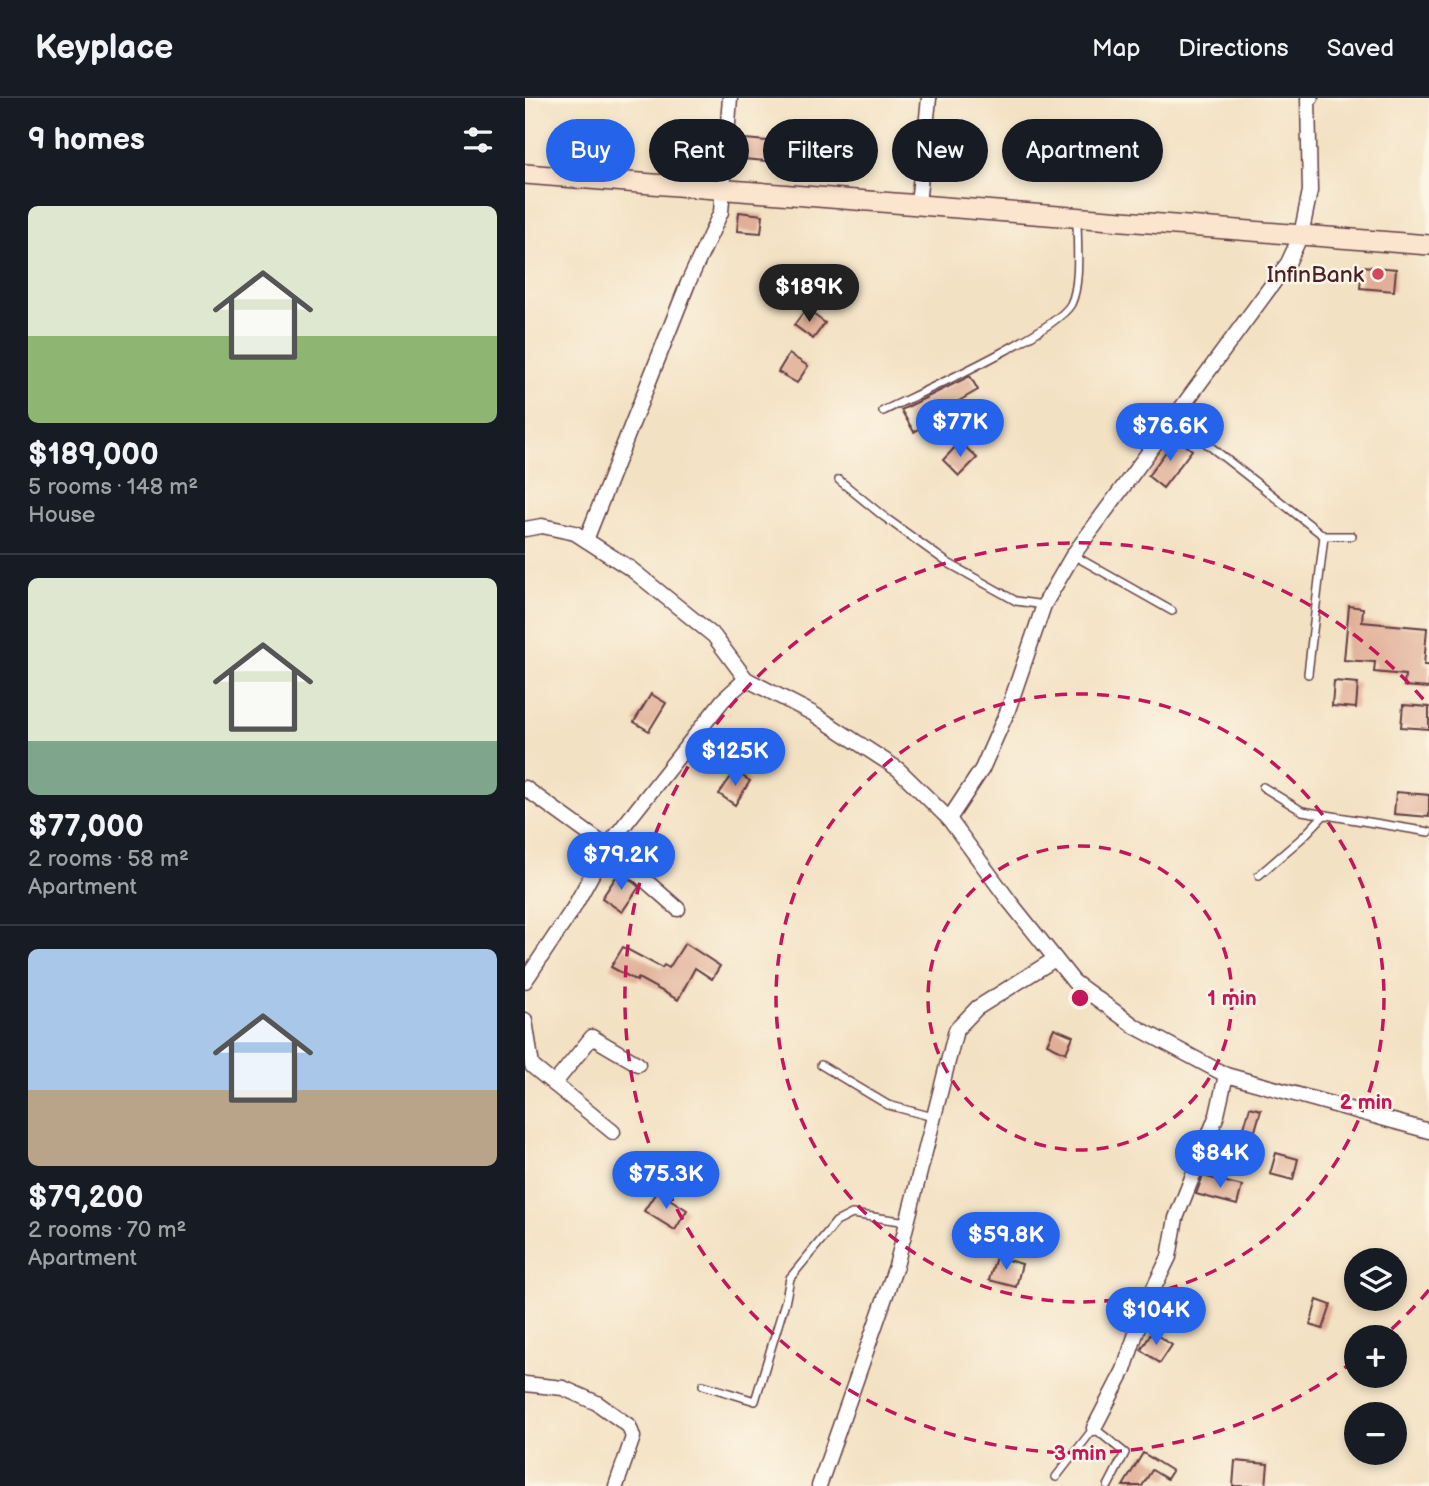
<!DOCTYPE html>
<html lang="en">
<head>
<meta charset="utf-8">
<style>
	body { margin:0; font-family:"Balsamiq Sans",sans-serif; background:#242831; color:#f1f3f6; height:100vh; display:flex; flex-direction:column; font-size:26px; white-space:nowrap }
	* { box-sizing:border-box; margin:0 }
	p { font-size:23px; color:#9ea1a6 }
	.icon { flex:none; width:38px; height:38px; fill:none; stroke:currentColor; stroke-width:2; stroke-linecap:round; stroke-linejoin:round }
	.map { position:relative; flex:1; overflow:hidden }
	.sheet { display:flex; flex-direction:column; background:#171b24; width:525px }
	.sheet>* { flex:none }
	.banner { position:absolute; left:21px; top:21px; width:665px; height:63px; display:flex; gap:14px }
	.controls { position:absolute; left:819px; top:1150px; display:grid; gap:14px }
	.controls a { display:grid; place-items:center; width:63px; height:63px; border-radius:50%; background:#171b24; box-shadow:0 4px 10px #0003; font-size:35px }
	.price { position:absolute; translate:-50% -60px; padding:0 16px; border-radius:24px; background:#2563eb; color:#fff; font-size:23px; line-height:46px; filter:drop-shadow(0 2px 4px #0008) }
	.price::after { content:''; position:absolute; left:50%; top:42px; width:21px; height:16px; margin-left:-10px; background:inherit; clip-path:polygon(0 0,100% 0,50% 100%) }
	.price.active { background:#222; color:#fff }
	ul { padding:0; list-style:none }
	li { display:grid; align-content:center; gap:14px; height:371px; padding:0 28px }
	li+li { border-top:2px solid #363941 }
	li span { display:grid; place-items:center; height:217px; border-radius:10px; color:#555 }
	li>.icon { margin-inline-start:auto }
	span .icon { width:126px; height:126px; fill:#fffc; stroke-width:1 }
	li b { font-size:30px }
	h2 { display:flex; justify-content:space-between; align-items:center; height:84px; padding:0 28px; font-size:30px }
	.pill { padding:0 24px; border-radius:32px; background:#171b24; box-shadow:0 4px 10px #0003; font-size:24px; line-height:63px }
	.pill.active { background:#2563eb; color:#fff }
	header { display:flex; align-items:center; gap:42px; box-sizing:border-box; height:98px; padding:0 35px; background:#171b24; border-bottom:2px solid #363941 }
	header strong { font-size:33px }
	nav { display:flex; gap:38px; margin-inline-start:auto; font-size:24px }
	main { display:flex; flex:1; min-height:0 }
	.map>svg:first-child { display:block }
	.building { fill:#e1af97 }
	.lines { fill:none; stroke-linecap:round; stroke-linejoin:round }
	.lane-casing { stroke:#633c42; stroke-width:10 }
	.street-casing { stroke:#633c42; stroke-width:17 }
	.secondary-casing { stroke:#633c42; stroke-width:22 }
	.lane { stroke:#fff; stroke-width:7 }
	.street { stroke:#fff; stroke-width:14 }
	.secondary { stroke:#fce5cf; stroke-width:19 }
	.ring { fill:none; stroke:#c2185b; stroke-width:3.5; stroke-dasharray:12 9 }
	.poi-dot { fill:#d1495b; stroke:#fcf5e5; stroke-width:2.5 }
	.labels { text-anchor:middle; stroke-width:5; stroke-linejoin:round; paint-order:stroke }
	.poi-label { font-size:23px; fill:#4a1f2b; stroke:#fcf5e5; text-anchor:end }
	.centre { fill:#c2185b; stroke:#fcf5e5; stroke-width:3.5 }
	.ring-label { font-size:21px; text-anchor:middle; font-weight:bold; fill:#c2185b; stroke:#fcf5e5; stroke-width:5; stroke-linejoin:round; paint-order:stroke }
</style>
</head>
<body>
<header>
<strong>Keyplace</strong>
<nav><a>Map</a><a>Directions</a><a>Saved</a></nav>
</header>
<main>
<section class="sheet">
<h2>9 homes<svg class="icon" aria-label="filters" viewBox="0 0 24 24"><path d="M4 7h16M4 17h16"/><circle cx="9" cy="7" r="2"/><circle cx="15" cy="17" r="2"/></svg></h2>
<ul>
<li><span style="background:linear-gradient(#dfe7d0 60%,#8fb573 0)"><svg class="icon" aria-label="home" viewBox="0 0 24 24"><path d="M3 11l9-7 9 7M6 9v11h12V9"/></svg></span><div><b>$189,000</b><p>5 rooms · 148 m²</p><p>House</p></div></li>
<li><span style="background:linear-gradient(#dfe7d0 75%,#7fa58c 0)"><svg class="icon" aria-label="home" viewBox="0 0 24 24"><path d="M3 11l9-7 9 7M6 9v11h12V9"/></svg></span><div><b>$77,000</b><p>2 rooms · 58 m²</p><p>Apartment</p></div></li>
<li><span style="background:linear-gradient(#a9c7e8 65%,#b9a48a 0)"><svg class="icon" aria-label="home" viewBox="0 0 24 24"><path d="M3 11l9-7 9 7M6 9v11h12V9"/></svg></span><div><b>$79,200</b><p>2 rooms · 70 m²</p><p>Apartment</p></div></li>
</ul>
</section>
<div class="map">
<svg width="904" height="1388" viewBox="0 0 904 1388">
	<rect width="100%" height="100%" fill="#fcf5e5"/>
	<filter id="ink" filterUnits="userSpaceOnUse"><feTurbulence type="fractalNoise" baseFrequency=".0143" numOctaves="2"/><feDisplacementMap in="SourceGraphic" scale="14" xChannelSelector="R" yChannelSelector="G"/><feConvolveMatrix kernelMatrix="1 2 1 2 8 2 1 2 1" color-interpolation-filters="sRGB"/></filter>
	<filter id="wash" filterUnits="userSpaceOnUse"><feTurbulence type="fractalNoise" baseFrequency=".00686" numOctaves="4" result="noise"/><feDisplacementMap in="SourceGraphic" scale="28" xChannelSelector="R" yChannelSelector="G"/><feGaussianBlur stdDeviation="1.57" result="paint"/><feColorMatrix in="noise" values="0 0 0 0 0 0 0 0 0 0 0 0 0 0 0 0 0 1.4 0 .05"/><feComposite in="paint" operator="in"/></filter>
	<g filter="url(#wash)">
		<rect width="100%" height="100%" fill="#f3e1c3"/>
		<g id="blocks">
			<!-- building -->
			<g class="building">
				<path d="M220,41L264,45L263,65L218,61Z"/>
				<path d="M214,114L238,117L236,135L212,133Z"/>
				<path d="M837,168L871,171L869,193L835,190Z"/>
				<path d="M281,211L300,225L288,241L269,227Z"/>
				<path d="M264,256L283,268L272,285L253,274Z"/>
				<path d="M445,278L453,292L406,319L408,323L389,334L376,312Z"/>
				<path d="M651,340L667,352L638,390L623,378Z"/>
				<path d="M435,344L452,360L434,378L418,362Z"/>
				<path d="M824,508L838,510L837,524L902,530L899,567H904V590L879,588L880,577L849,574L850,564L819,562Z"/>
				<path d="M809,583L833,585L831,610L807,608Z"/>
				<path d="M126,596L141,605L124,633L109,624Z"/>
				<path d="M878,607L904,609V631L876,629Z"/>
				<path d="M210,673L225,683L210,707L194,696Z"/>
				<path d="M871,694L904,697V719L869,716Z"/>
				<path d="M95,773L114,789L97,814L77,800Z"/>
				<path d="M160,845L195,868L187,881L170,870L153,902L113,880L112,883L86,869L98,849L137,870L139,867L144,870Z"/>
				<path d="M529,930L548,938L541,955L522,946Z"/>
				<path d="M725,1009L736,1012L727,1043L716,1040Z"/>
				<path d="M751,1055L773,1061L768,1082L745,1076Z"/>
				<path d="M678,1078L717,1088L712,1107L671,1096Z"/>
				<path d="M132,1093L162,1112L150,1132L119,1113Z"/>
				<path d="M471,1159L497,1166L491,1189L464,1182Z"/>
				<path d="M792,1202L806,1207L798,1231L785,1227Z"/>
				<path d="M627,1234L647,1247L635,1265L616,1252Z"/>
				<path d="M618,1355L647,1373L642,1381L627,1372L617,1388H598Z"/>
				<path d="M710,1363L743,1366L741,1388H708Z"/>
			</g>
		</g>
	</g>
	<g filter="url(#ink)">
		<use href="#blocks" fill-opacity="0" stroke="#633c42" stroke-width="2"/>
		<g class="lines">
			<!-- lane casing -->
			<g class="lane-casing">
				<g id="lane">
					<path d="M358,313C393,296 531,234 546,206C556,186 552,143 552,120"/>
					<path d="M649,320L799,438L783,576"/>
					<path d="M314,382L358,418L423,465L491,503L519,507"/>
					<path d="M799,438H827"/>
					<path d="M548,457L647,513"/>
					<path d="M738,689L777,713L904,734"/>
					<path d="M734,777L778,739L799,717"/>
					<path d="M296,967L363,1007L408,1019"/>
					<path d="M178,1287L230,1303L261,1201L265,1180L311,1124L327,1116L383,1124"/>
					<path d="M531,1379L569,1330L600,1355L583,1388"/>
				</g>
			</g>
			<!-- street casing -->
			<g class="street-casing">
				<g id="street">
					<path d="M393,106L404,0"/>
					<path d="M0,431L17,428L50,435L106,471L189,538L221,581L287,615L373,671L424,721L485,804L549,884L611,929L701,977L904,1033"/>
					<path d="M61,442L163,185L196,114L205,0"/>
					<path d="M0,690L82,749L198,602L221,581"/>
					<path d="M424,721L457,671L483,612L519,507L548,457L763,165L776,137L785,93L783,1L786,0"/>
					<path d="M0,883L48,811L82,749L153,811"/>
					<path d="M0,922L7,968L88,1034"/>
					<path d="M29,986L67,939L113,966"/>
					<path d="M0,1286L38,1290L72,1305L104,1328L108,1339L91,1388"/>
					<path d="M569,1330L599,1272L620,1208L644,1159L651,1120L692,1017L701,977"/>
					<path d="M294,1388L371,1168L431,932L452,910L530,861"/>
				</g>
			</g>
			<!-- secondary casing -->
			<g class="secondary-casing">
				<path id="secondary" d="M0,76L904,147"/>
			</g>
			<!-- lane -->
			<use href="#lane" class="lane"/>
			<!-- street -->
			<use href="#street" class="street"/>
			<!-- secondary -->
			<use href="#secondary" class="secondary"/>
		</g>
	</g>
	<!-- distance rings -->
	<g class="ring">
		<circle cx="555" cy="900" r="152"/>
		<circle cx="555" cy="900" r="304"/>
		<path d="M904 1192A455 455 0 0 1 859 1238M829 1263A455 455 0 1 1 904 608"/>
	</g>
	<!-- markers -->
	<circle class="poi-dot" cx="853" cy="176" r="7"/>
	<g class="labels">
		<!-- poi labels -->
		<g class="poi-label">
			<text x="839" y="184">InfinBank</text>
		</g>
	</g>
	<circle cx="555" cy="900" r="10" class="centre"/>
	<g class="ring-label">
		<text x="707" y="907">1 min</text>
		<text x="841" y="1011">2 min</text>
		<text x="555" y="1362">3 min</text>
	</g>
</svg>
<div class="controls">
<a><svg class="icon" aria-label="layers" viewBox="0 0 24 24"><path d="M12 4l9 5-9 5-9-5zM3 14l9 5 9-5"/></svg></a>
<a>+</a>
<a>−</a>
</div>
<b class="price active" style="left:284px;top:226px">$189K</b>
<b class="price" style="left:435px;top:361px">$77K</b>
<b class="price" style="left:645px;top:365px">$76.6K</b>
<b class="price" style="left:210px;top:690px">$125K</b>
<b class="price" style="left:96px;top:794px">$79.2K</b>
<b class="price" style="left:695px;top:1092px">$84K</b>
<b class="price" style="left:141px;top:1113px">$75.3K</b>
<b class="price" style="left:481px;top:1174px">$59.8K</b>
<b class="price" style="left:631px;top:1249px">$104K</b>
<div class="banner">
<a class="pill active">Buy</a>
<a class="pill">Rent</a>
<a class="pill">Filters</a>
<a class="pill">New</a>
<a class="pill">Apartment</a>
</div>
</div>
</main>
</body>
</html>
